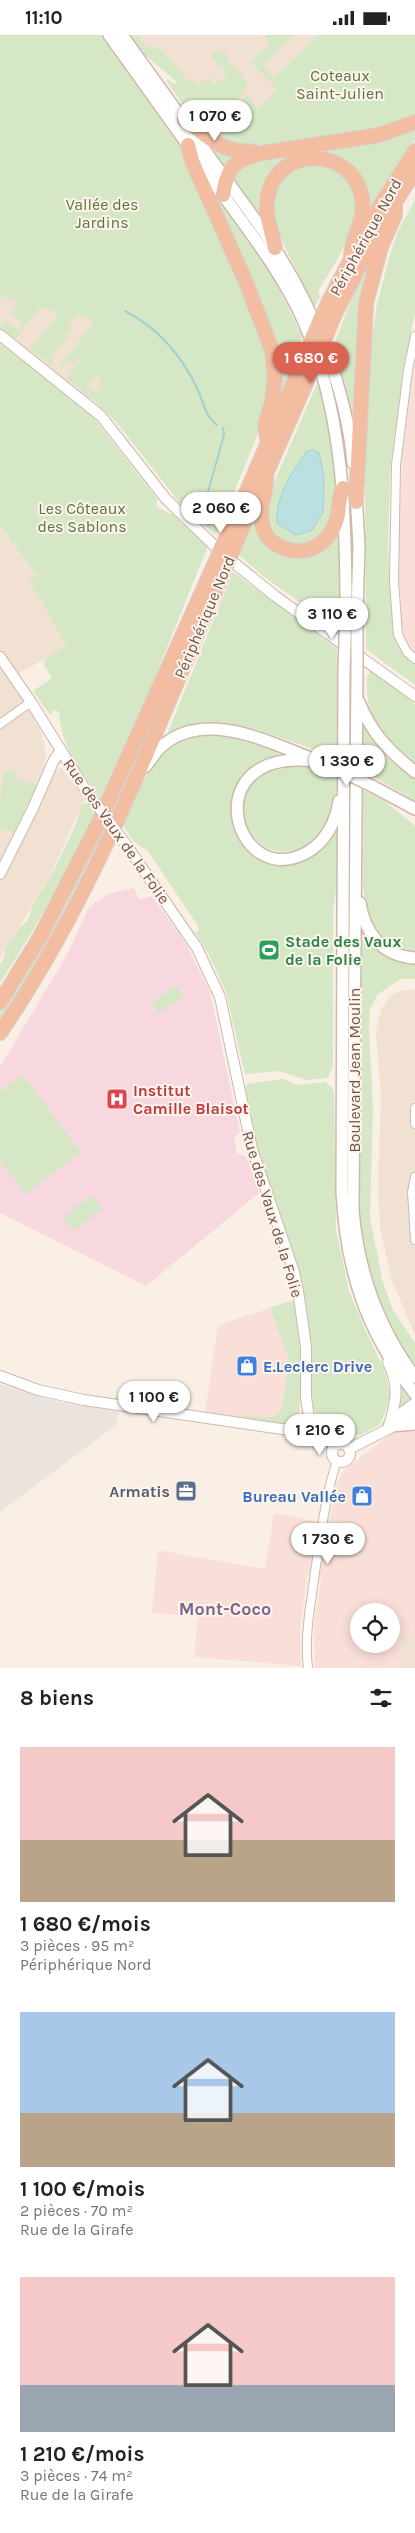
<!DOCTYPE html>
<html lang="fr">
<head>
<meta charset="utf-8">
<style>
	body { margin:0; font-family:Karla,sans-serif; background:#f2f2f2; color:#222; height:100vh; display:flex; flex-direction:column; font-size:19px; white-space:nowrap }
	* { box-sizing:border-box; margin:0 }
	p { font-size:16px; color:#767676 }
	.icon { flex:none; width:28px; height:28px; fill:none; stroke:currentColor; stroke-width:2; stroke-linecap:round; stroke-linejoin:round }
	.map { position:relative; height:1633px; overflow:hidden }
	.sheet { display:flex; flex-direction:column; background:#fff; flex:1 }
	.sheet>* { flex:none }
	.controls { position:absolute; left:350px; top:1568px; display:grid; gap:10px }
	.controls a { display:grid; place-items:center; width:50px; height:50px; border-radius:50%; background:#fff; box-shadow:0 2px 12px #0003; font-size:25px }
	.price { position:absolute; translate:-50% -42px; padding:0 11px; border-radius:18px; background:#fff; color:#222; font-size:16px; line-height:32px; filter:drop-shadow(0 1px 2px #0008) }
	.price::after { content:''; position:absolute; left:50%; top:30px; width:15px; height:11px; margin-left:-8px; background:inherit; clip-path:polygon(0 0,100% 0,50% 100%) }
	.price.current { background:#db6452; color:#fff }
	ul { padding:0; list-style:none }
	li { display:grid; align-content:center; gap:10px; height:265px; padding:0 20px }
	li span { display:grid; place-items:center; height:155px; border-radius:0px; color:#555 }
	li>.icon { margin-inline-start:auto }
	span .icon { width:90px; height:90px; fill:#fffc; stroke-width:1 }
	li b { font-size:21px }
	h2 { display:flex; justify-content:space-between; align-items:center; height:60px; padding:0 20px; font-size:21px }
	.status { display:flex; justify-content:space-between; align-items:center; height:35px; padding:0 25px; background:#fff; direction:ltr }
	.status svg { height:14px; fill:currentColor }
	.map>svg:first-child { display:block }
	.residential { fill:#f1e1d3 }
	.commercial { fill:#fadfd8; fill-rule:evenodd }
	.industrial { fill:#eae3de }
	.medical { fill:#f7d8de }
	.green { fill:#d5e7c4; fill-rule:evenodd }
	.water { fill:#bae0e2; stroke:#a1d0d3 }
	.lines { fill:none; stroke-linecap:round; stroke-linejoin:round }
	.stream { stroke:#a1d0d3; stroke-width:2 }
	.minor-casing { stroke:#cdb9ae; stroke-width:10 }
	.tertiary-casing { stroke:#cdb9ae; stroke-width:12 }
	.secondary-casing { stroke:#cfb8ac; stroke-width:14 }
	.trunk-casing { stroke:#d7cfcd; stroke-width:16 }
	.minor { stroke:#fff; stroke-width:8 }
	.tertiary { stroke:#fff; stroke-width:10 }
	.secondary { stroke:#fff; stroke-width:11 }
	.trunk { stroke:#f2bda0; stroke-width:14 }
	.tertiary-bridge-casing { stroke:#cdb9ae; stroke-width:12; stroke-linecap:butt }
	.secondary-bridge-casing { stroke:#cfb8ac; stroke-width:14; stroke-linecap:butt }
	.trunk-bridge-casing { stroke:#d7cfcd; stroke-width:16; stroke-linecap:butt }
	.tertiary-bridge { stroke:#fff; stroke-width:10 }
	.secondary-bridge { stroke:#fff; stroke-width:11 }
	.trunk-bridge { stroke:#f2bda0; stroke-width:14 }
	.labels { text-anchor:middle; stroke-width:4; stroke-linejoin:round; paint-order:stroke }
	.park-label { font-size:16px; fill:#587644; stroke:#fef4ea }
	.street-label { font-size:16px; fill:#71554c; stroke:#fef4ea }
	.leisure-label { font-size:16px; font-weight:bold; fill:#27864d; stroke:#fef4ea; text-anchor:start }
	.health-label { font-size:16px; font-weight:bold; fill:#be3a42; stroke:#fef4ea; text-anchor:start }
	.shop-label { font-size:16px; font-weight:bold; fill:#366cbe; stroke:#fef4ea; text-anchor:start }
	.service-label { font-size:16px; font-weight:bold; fill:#4e5e75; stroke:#fef4ea; text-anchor:end }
	.neighbourhood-label { font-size:18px; font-weight:bold; fill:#7b648d; stroke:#fef4ea }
</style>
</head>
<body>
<div class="status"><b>11:10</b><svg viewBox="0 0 49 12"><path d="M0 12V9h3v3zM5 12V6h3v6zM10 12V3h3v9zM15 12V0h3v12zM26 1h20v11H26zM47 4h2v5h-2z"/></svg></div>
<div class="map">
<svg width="415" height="1633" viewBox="0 0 415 1633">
	<rect width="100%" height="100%" fill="#faefe4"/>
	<!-- residential -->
	<g class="residential">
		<path d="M130,0H318L274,43L284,55L242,96L145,20Z"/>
		<path d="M0,261L67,280H98L112,338L83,373L29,331L0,330Z"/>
		<path d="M0,491L36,541L29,545L66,612L9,644L30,675L42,699L46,718L44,734L56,737L61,733L85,763L49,842L0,924Z"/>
		<path d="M415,954V1300L392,1246L380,1194L378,1151L381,1060L376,998L381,974L390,962L399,956Z"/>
		<path d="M402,1601L415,1602V1633H400Z"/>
	</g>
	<!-- commercial -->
	<g class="commercial">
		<path d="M415,325V618L405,604L401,586L398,522L402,423Z"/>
		<path d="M294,1265L301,1316L300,1377L297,1384L291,1388L281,1390L205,1378L218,1290Z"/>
		<path d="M415,1393V1602L402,1601L400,1633H315L314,1591L321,1545L323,1542L307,1540L300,1595L301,1631L194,1622L198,1581L152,1578L158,1515L265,1534L274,1478L329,1489L335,1453L344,1435L392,1398L399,1394ZM359,1576H391V1609H359Z"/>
	</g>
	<!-- industrial -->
	<path class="industrial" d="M0,1349L54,1366L119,1377L116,1390L0,1477Z"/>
	<!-- medical -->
	<path class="medical" d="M134,853L139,865L151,861L159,871L186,909L210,957L240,1097L234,1104L237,1119L246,1121L259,1158L146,1251L0,1178V1032L68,918L89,872L108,859Z"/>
	<!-- green -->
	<g class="green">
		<path d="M0,0H101L109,12L112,10L189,121L202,150L271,333L266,379L219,494L214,499L179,467L113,383L67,343L81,324H78L73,330L67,326L62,334L60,332L92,289L93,284L76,281L69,291L72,294L65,303L67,304L50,323L55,328L53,331L30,315L59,278L40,272L16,304L0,293L6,286L18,295L23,289L11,279L20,267L0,261ZM96,340L101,344L98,348L102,351L95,358L86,351Z"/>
		<path d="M136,0L147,12L160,13L189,47L192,45L197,51L209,42L214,50L227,40L222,31L219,33L210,21L217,15L221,19L225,16L230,29L241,37L247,48L246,53L237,66L239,67L247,60L258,74L278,55L251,27L270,8L264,0H295L263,30L274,43L318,0H415V82L392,92L258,114L232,112L193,85L166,45L168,44L174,49L177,47L145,20L131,1Z"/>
		<path d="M415,92V105L366,180L341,126L280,133L265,189L230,141L241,127Z"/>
		<path d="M205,105L237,118L226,136Z"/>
		<path d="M311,129C318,130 328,130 334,133C387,159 334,228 318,256L320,262L314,272L275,191L273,162L286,140L299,131Z"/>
		<path d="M208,146L268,232L302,301L283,355L277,353L279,345Z"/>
		<path d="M415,165V278L404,329L390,435L388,512L393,596L398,611L415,629V650L366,614L365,436L368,330L377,270L389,223L398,196Z"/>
		<path d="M376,212L357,428L331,318L354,257Z"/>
		<path d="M0,310L29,330L93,382L158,465L156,468L158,473L172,479L208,511L104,768C83,740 61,713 59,677L53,675L51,681L33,656L52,643L44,630L45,624L66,611L29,545L36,540L0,491Z"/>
		<path d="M320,342C327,377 345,461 328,492C318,512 283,516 271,496C266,486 267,477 266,466Z"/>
		<path d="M257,481L259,490L300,519L341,484L340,596L263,541L238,519Z"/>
		<path d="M233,537L337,614L339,724C307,712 238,684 205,687C193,689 180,694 168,697Z"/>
		<path d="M350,623L353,624L350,1186C359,1246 378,1300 415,1348V1353C361,1280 347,1223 346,1134Z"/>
		<path d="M370,636L415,669V732C388,705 369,695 367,654C367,647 366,642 370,636Z"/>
		<path d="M360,679L396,728L415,744V766L361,734Z"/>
		<path d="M217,699L279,716L278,723C269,728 256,732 248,739C223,761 230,806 258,822C270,830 297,829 310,823C325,815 332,798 340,784L339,829L333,878V1032L327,1043L306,1045L279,1036L245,1039L226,957L210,922L195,897L199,896L198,891L148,816L133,806L123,790C147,740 154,704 217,699Z"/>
		<path d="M319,731L340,741C334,758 336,776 326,792C320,803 308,811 297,815C240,830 220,742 273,732C288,729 305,732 319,731Z"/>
		<path d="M14,736L16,744L38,750L23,775L25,778L16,798L0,793V765L4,737Z"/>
		<path d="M363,755L386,767L415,791V919L384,909L370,891L363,853Z"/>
		<path d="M117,767L63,887L0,990V973L67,861Z"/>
		<path d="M89,768L94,779L92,790L32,897L0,948V929L3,925L6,913L20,892L28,885L33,870L56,831L75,791L82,769Z"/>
		<path d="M359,888C372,910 387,931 415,927V944H400L377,960L370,974L369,992L373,1074L370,1182L382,1244L393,1275L415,1308V1331C382,1285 367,1237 359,1182Z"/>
		<path d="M176,950L184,960L159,978L152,969Z"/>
		<path d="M23,1040L81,1117L25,1159L0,1125V1057Z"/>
		<path d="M283,1044L297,1050L326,1047L332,1053L334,1059L336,1195L349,1256L365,1295L384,1334L391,1360L380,1390L360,1400L337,1397L321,1386L312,1370L309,1295L304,1260L249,1088L243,1057L247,1049Z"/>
		<path d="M91,1160L102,1173L74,1196L63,1183Z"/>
		<path d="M294,1265L301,1316L299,1380C287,1399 252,1384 234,1381L272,1382L278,1378L283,1369L289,1325L270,1273Z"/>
		<path d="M400,1349L414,1364L395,1379Z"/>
	</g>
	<!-- water -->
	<path class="water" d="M314,415L319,418L324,442L323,478L311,496L295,500L277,488C276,460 291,438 307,416Z"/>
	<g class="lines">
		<!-- stream -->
		<g class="stream">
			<path d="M125,276C157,292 182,321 197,353C203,365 205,382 217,390"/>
			<path d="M209,489L202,478L224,400L223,393"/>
		</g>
		<!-- minor casing -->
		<g class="minor-casing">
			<g id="minor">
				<path d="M415,301L408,335L396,430L394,547L398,600L407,617L415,624"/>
				<path d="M0,689L31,667"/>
				<path d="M415,1073V1089"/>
				<path d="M415,1142L412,1157L415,1205"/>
				<path d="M308,1633C304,1600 311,1569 315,1537C321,1500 325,1461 337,1426"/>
			</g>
		</g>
		<!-- tertiary casing -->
		<g class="tertiary-casing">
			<g id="tertiary">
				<path d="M0,300L101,381L166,464L222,518L275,561L415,661"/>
				<path d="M0,622L31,667L83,751"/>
				<path d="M127,811L197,913L220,962L252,1114L294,1237L299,1262L306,1312V1362L309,1382L313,1393"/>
				<path d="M0,839L33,773L54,725L61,715"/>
				<path d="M388,1327C400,1352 396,1366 389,1391"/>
				<path d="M0,1341L38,1355L84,1365L295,1396L313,1393L335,1411"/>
				<path d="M391,1389L396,1382L415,1368"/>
				<circle cx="341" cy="1418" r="9"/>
				<path d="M349,1414L402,1387L415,1377"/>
			</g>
		</g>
		<!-- secondary casing -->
		<g class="secondary-casing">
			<g id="secondary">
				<path d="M109,0C147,53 186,107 223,160C252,200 283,240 303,285C343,376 346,477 346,575"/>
				<path d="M122,0C156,47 190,94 224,142C239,162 254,182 268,203C312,269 346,350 353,428"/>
				<path d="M356,459L359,511L357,578"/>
				<path d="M357,633L353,1175C358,1237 378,1292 415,1342"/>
				<path d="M344,636L342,1157C346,1235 366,1297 415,1359"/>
				<path d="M359,667C372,699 389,716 415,737"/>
				<path d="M322,727C192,706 232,857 306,818C325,808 336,787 339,766"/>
				<path d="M145,732C151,725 155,717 162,711C204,675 264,705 308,722"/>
				<path d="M372,751L415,774"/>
				<path d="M360,868C365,899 383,921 415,923"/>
				<path d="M389,1391L415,1389"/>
			</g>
		</g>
		<!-- trunk casing -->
		<g class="trunk-casing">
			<g id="trunk">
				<path d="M184,85C213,103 216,116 254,117"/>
				<path d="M188,110L192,126L245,245L272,315L275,343L272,367L265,390L268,409"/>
				<path d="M223,160C227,132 235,124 262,118L379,100L415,87"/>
				<path d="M275,213C272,196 264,179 268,161C277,110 353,111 362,163C366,185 351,202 351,222"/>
				<path d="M329,266L373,182L415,116"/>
				<path d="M336,277L381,189L415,136"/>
				<path d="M266,439C268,456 258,470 262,488C264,500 272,509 284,513C310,523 332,506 338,480C339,471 339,462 343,453"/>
				<path d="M356,467L366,268L381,212L395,180V167"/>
				<path d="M234,486L297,340"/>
				<path d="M243,491L306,348"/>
				<path d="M0,967L40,902L98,789L210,539"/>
				<path d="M0,998C96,858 154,698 221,543"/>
			</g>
		</g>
		<!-- minor -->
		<use href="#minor" class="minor"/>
		<!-- tertiary -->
		<use href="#tertiary" class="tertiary"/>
		<!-- secondary -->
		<use href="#secondary" class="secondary"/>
		<!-- trunk -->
		<use href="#trunk" class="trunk"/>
		<!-- tertiary-bridge casing -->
		<g class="tertiary-bridge-casing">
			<path id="tertiary-bridge" d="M83,751L127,811"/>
		</g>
		<!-- secondary-bridge casing -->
		<g class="secondary-bridge-casing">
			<g id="secondary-bridge">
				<path d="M357,633V578"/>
				<path d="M344,636L346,575"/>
				<path d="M331,731L372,751"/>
			</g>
		</g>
		<!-- trunk-bridge casing -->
		<g class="trunk-bridge-casing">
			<g id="trunk-bridge">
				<path d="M297,340L329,266"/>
				<path d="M306,348L336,277"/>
				<path d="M210,539L234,486"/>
				<path d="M221,543L243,491"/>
			</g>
		</g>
		<!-- tertiary-bridge -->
		<use href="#tertiary-bridge" class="tertiary-bridge"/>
		<!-- secondary-bridge -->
		<use href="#secondary-bridge" class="secondary-bridge"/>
		<!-- trunk-bridge -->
		<use href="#trunk-bridge" class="trunk-bridge"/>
	</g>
	<!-- icons -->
	<defs>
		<g id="stadium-square" transform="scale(1.125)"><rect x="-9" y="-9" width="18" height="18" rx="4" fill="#2e9e5b" stroke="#fef4ea"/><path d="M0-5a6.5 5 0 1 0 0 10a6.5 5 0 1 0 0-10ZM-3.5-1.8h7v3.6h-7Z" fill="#fff"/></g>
		<g id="hospital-square" transform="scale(1.125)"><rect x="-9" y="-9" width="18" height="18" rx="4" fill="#e0444e" stroke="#fef4ea"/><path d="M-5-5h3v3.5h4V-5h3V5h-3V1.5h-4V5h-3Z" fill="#fff"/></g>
		<g id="shop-square" transform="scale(1.125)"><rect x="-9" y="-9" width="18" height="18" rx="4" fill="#3f7fe0" stroke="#fef4ea"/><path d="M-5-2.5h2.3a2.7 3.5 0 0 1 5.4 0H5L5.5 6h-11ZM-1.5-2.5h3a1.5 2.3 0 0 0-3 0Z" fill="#fff"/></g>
		<g id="office-square" transform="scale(1.125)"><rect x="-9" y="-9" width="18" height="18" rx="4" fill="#5c6f8a" stroke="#fef4ea"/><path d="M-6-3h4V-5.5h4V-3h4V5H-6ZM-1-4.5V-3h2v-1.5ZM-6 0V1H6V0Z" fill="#fff"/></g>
	</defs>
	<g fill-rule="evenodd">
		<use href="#stadium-square" x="269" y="915"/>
		<use href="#hospital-square" x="117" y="1064"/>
		<use href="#shop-square" x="247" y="1331"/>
		<use href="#office-square" x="186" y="1456"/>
		<use href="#shop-square" x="362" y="1461"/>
	</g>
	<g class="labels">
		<!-- park labels -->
		<g class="park-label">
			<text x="340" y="46">Coteaux<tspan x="340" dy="18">Saint-Julien</tspan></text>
			<text x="102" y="175">Vallée des<tspan x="102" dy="18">Jardins</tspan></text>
			<text x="82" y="479">Les Côteaux<tspan x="82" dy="18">des Sablons</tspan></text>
		</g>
		<!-- street labels -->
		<g class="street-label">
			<text transform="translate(365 202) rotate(-61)" y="6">Périphérique Nord</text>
			<text transform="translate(204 582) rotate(-67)" y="6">Périphérique Nord</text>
			<text transform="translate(117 796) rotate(55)" y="6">Rue des Vaux de la Folie</text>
			<text transform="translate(354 1035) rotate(-90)" y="6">Boulevard Jean Moulin</text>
			<text transform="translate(273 1179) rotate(73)" y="6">Rue des Vaux de la Folie</text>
		</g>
		<!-- leisure labels -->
		<g class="leisure-label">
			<text x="285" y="912">Stade des Vaux<tspan x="285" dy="18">de la Folie</tspan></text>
		</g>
		<!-- health labels -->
		<g class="health-label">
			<text x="133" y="1061">Institut<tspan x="133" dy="18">Camille Blaisot</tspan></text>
		</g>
		<!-- shop labels -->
		<g class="shop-label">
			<text x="263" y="1337">E.Leclerc Drive</text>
			<text x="346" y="1467" text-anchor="end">Bureau Vallée</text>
		</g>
		<!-- service labels -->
		<g class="service-label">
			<text x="170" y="1462">Armatis</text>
		</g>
		<!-- neighbourhood labels -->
		<g class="neighbourhood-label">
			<text x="225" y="1580">Mont-Coco</text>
		</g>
	</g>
</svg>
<div class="controls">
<a><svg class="icon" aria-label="locate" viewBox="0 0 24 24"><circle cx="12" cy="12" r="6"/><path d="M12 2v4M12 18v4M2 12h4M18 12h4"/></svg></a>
</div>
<b class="price" style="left:215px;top:107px">1 070 €</b>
<b class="price current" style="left:311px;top:349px">1 680 €</b>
<b class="price" style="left:221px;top:499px">2 060 €</b>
<b class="price" style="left:332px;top:605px">3 110 €</b>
<b class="price" style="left:347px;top:752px">1 330 €</b>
<b class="price" style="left:154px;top:1388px">1 100 €</b>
<b class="price" style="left:320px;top:1421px">1 210 €</b>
<b class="price" style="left:328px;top:1530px">1 730 €</b>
</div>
<section class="sheet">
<h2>8 biens<svg class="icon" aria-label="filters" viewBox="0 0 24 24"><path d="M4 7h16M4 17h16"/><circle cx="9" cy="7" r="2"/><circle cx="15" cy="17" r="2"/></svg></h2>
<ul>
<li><span style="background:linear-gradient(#f6c9c9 60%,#b9a48a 0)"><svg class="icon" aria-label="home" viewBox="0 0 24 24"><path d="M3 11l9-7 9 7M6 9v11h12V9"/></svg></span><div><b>1 680 €/mois</b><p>3 pièces · 95 m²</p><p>Périphérique Nord</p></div></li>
<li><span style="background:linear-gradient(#a9c7e8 65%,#b9a48a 0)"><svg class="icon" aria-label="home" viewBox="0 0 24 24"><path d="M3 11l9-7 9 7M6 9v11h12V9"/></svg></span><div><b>1 100 €/mois</b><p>2 pièces · 70 m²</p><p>Rue de la Girafe</p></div></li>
<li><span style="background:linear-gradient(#f6c9c9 70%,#9aa5b1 0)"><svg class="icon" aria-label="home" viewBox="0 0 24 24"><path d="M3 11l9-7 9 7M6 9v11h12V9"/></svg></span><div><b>1 210 €/mois</b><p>3 pièces · 74 m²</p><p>Rue de la Girafe</p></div></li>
</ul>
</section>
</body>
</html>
